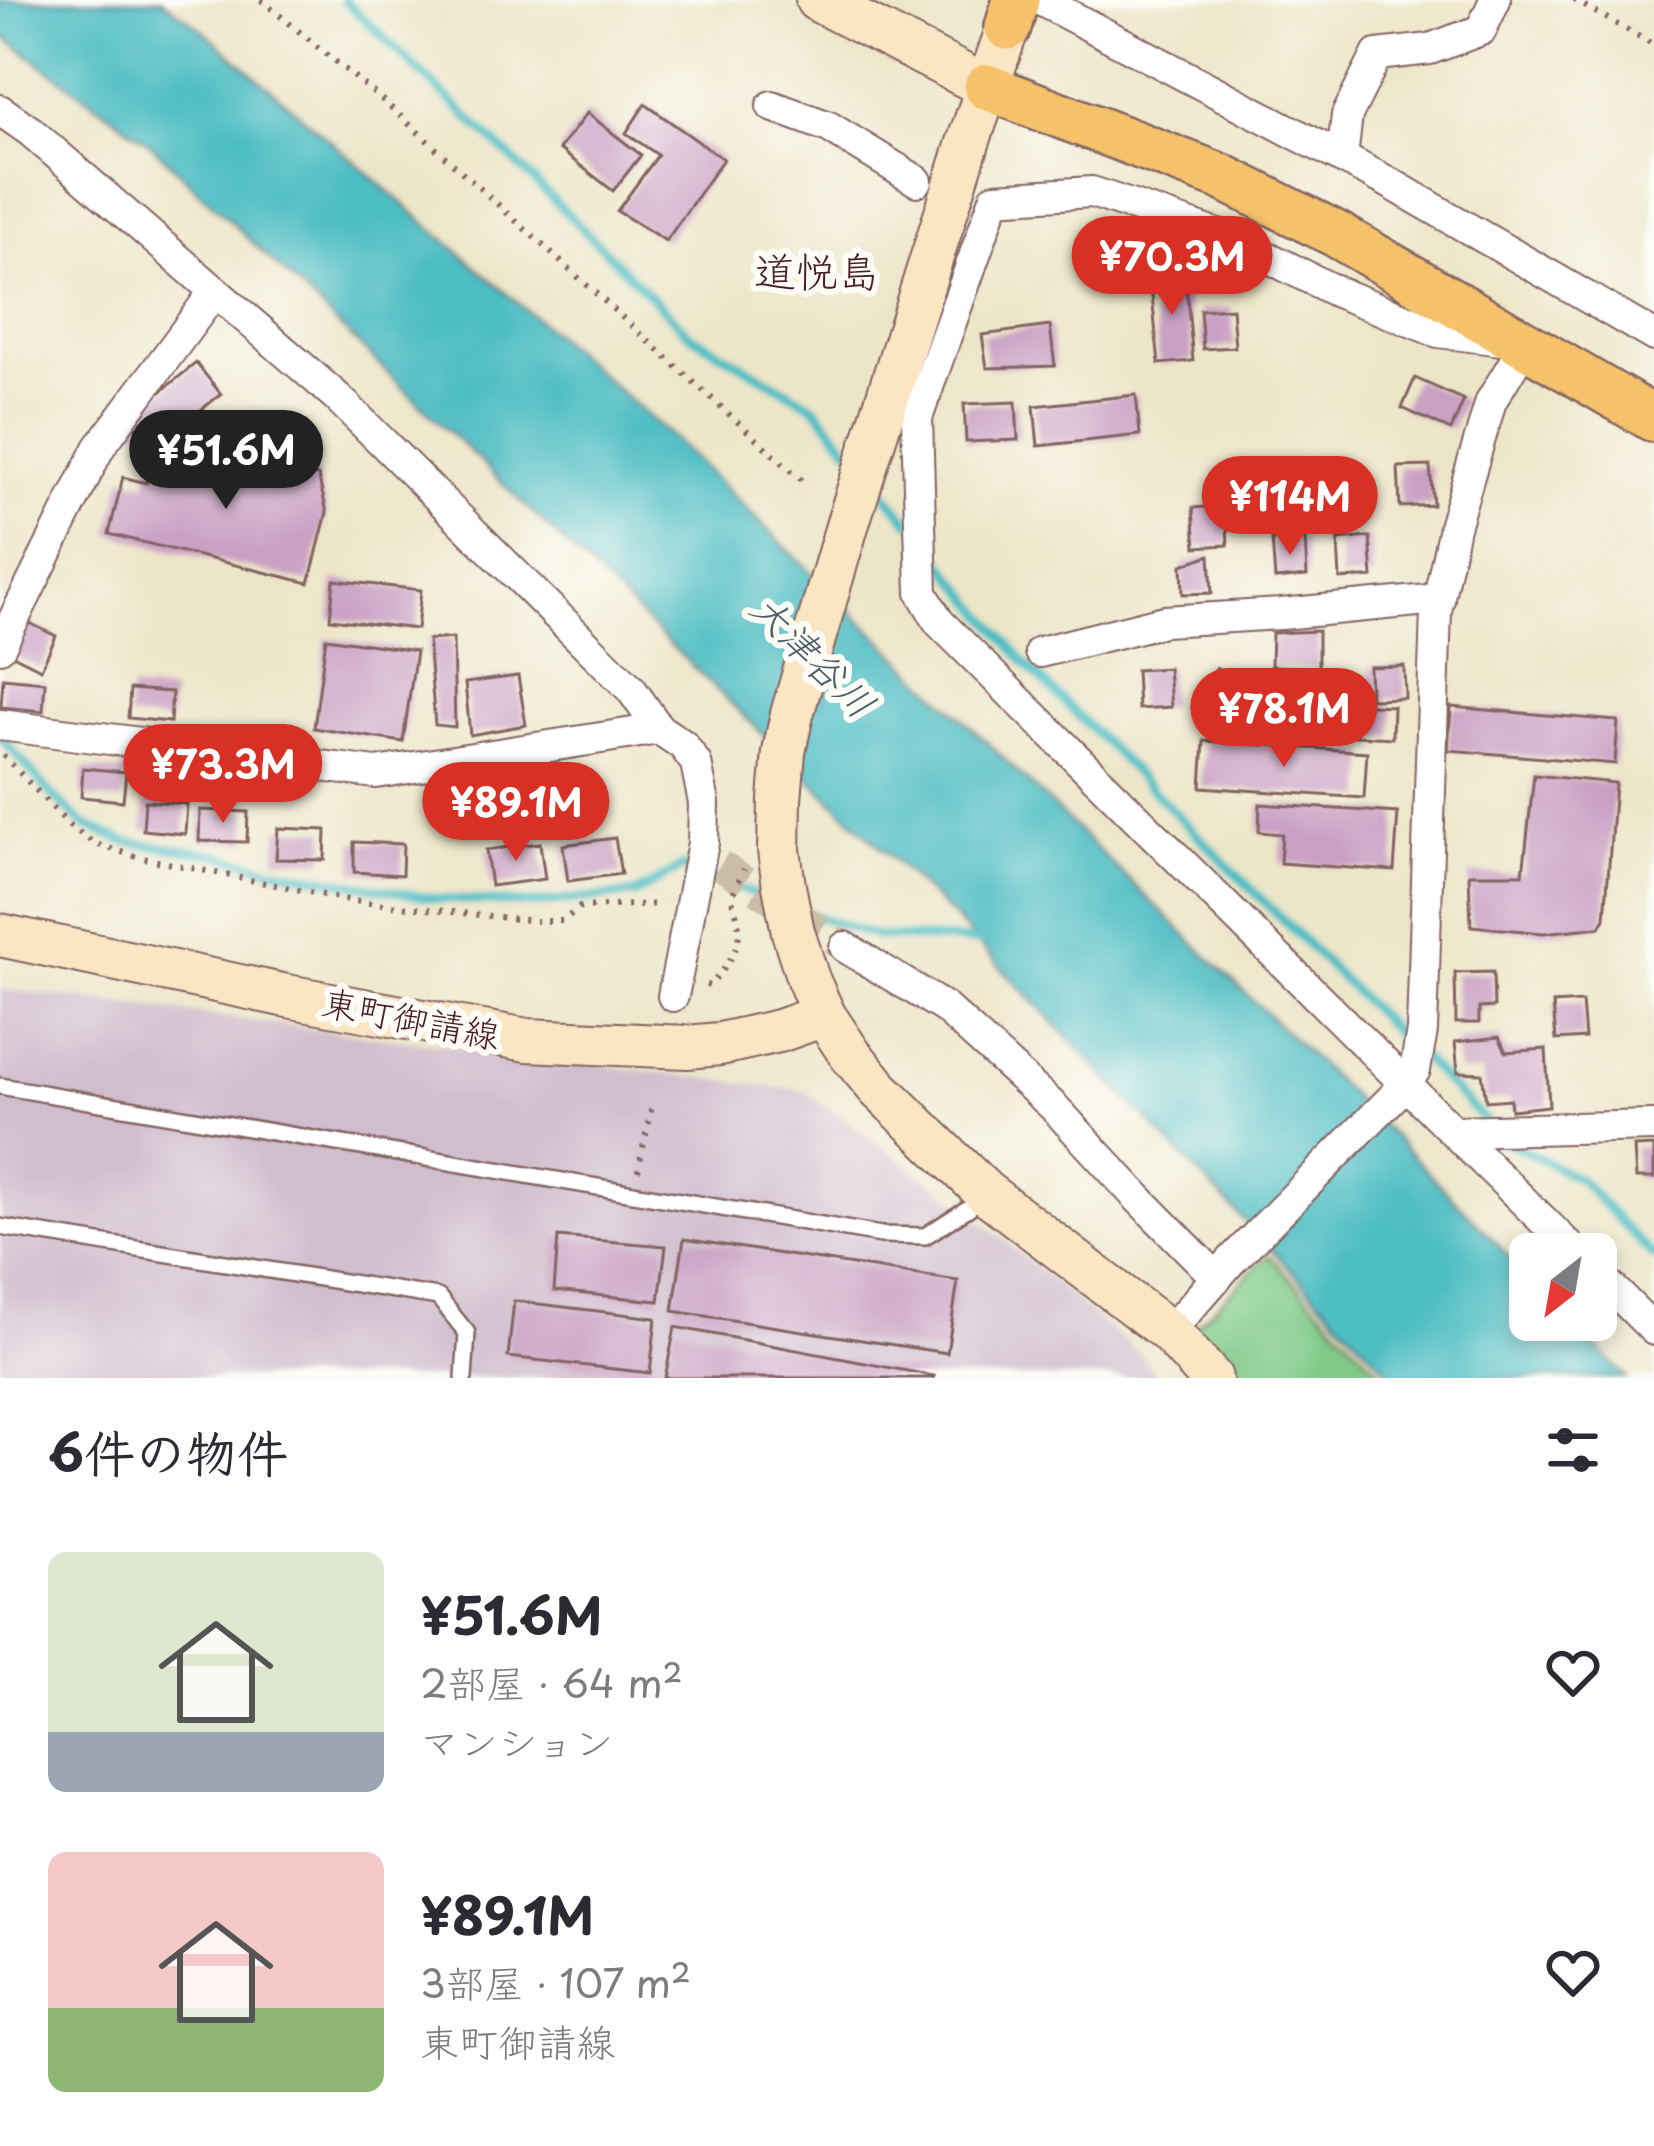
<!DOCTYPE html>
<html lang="ja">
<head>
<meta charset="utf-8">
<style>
	body { margin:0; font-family:"Playpen Sans","Klee One",sans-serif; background:#f7f7f7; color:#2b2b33; height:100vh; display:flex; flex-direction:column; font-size:45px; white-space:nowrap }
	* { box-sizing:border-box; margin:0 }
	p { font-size:39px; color:#7c7c81 }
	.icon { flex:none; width:66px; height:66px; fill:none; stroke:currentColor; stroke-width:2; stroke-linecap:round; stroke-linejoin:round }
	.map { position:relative; height:1378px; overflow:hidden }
	.details { display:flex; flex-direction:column; background:#fff; flex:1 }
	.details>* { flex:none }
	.needle { width:78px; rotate:211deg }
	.controls { position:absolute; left:1509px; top:1233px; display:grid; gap:24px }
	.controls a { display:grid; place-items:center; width:108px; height:108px; border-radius:18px; background:#fff; box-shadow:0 6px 18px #0003; font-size:60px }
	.price { position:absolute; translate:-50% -102px; padding:0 27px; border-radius:42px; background:#d93025; color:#fff; font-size:39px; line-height:78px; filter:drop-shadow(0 3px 6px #0008) }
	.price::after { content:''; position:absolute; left:50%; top:72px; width:36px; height:27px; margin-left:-18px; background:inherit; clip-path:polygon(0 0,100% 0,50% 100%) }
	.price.selected { background:#222; color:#fff }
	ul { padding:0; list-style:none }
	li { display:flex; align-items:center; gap:36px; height:300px; padding:0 48px }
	li span { display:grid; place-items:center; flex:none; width:336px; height:240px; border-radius:18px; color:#555 }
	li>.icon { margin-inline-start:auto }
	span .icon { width:144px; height:144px; fill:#fffc; stroke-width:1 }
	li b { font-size:51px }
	h2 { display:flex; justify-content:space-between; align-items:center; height:144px; padding:0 48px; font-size:51px }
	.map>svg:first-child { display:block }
	.industrial { fill:#d0bdcd }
	.green { fill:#7fca88; stroke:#64745a; stroke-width:3 }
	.water { fill:#4ebdc4; stroke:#4c6e78; stroke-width:3 }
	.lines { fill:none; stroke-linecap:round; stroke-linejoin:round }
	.stream { stroke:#4ebdc4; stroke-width:9 }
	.building { fill:#caa0c4 }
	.street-tunnel { stroke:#ccbda8; stroke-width:30; stroke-dasharray:30 15; stroke-linecap:butt }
	.lane-casing { stroke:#836462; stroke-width:20 }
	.street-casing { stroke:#836462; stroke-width:34 }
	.secondary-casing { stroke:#836462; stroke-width:46 }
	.primary-casing { stroke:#836462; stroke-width:50 }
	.path { stroke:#836462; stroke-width:6; stroke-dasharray:3 9; stroke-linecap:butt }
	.lane { stroke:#fff; stroke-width:15 }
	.street { stroke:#fff; stroke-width:30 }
	.secondary { stroke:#fbe6c4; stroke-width:42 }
	.primary { stroke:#f5c16b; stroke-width:45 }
	.labels { text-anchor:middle; stroke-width:12; stroke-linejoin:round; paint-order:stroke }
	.street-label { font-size:36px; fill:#4a1f2b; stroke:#fdfcf7 }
	.water-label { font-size:39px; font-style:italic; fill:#4c5e68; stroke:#fdfcf7 }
	.quarter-label { font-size:42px; fill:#4a1f2b; stroke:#fdfcf7 }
</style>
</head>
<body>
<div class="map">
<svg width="1654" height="1378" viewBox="0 0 1654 1378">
	<rect width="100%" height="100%" fill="#fdfcf7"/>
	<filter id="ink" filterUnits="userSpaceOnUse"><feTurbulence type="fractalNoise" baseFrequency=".00833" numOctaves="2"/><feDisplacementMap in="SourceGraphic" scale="24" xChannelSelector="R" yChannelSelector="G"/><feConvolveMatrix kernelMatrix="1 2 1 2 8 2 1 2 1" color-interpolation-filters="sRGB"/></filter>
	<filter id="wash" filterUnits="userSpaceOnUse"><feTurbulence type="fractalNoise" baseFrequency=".004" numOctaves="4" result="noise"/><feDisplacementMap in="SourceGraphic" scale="48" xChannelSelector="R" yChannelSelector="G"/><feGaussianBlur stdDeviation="2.7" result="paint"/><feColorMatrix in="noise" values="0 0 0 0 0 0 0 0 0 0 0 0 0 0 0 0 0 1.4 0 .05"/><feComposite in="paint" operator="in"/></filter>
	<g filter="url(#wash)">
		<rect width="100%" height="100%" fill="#ede5c7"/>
		<!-- industrial -->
		<path class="industrial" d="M0,989L805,1091L942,1189L1140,1354L1159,1378H0Z"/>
		<!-- green -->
		<path class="green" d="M1269,1255L1386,1378H1233L1193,1328Z"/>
		<!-- water -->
		<path class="water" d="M0,0H162L198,26L670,435L1396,1139L1530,1278V1320H1571L1627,1378H1395L953,917L148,142L0,34Z"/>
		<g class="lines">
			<!-- stream -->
			<g class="stream">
				<path d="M344,0L508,155L689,334L815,407L856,457"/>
				<path d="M874,479L909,522"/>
				<path d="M931,549L1025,663L1410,1047"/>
				<path d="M0,736L52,795L84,825L126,842L214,854L272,869L438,899L531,904L635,894L682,867L773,901"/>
				<path d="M800,911L876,936L989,942"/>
				<path d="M1422,1058L1487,1123"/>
				<path d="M1503,1139L1579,1179L1654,1257"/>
			</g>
		</g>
		<g id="blocks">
			<!-- building -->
			<g class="building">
				<path d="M645,104L723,159L666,241L617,211L658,155L626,133Z"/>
				<path d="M587,113L641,155L613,191L559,149Z"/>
				<path d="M1185,273L1193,361L1159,364L1150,276Z"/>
				<path d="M1232,308L1235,347L1203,349L1200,310Z"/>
				<path d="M1050,326L1055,366L987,368L982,335Z"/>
				<path d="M196,363L221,394L153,448L128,418Z"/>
				<path d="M1415,378L1464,400L1451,430L1402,408Z"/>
				<path d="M1136,395L1140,435L1038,446L1034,406Z"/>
				<path d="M1016,402L1018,440L966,442L964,404Z"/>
				<path d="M185,443L318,476L327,512L309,583L109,534L123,477L146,483L153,455L180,462Z"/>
				<path d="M1430,466L1433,505L1400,507L1398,467Z"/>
				<path d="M1226,505L1228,545L1196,547L1193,508Z"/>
				<path d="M1305,537L1307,576L1275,579L1272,539Z"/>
				<path d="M1370,537L1373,577L1340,579L1338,540Z"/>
				<path d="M1210,555L1212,593L1183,594L1182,565Z"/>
				<path d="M334,580L421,590L417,629L330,619Z"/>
				<path d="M19,618L56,636L41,669L3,650Z"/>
				<path d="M1318,631V668L1271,666L1272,633Z"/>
				<path d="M326,638L416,651L403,742L314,728Z"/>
				<path d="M453,638L455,727L435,725L428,640Z"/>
				<path d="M1404,666L1405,698L1370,699L1369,667Z"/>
				<path d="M1168,668L1171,707L1138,709L1136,670Z"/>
				<path d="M1216,668L1248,679L1232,725L1200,713Z"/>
				<path d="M518,676L526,725L470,735L465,683Z"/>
				<path d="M3,678L45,682L43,711L1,707Z"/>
				<rect x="1270" y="682" width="34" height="48"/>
				<path d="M130,689L172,692L170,722L128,718Z"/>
				<path d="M1325,703L1393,706L1392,738L1323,734Z"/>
				<path d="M1451,707L1618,721L1615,764L1448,750Z"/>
				<path d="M1204,741L1367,752L1364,798L1201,787Z"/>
				<path d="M83,768L126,772L123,801L81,797Z"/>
				<path d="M1534,775L1615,783L1605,918L1600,927L1543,933L1471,926L1469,874H1523Z"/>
				<path d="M145,801L187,804L185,834L143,830Z"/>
				<path d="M1260,804L1398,813L1394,871L1280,863L1282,834L1259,832Z"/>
				<path d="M200,810L248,812L247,842L199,841Z"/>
				<path d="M278,828L326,830L325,860L276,859Z"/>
				<path d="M615,838L621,874L568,881L563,845Z"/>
				<path d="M354,842L403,844L402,875L354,872Z"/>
				<path d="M540,843L545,879L491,886L486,850Z"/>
				<path d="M1493,972L1494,1007L1479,1008V1023H1456L1455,973Z"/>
				<path d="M1582,1002L1585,1038L1556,1040L1553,1004Z"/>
				<path d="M1499,1037L1506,1052L1546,1049L1549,1106L1511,1110L1510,1099L1486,1101L1482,1073L1458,1072L1455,1042Z"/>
				<path d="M1654,1146V1178H1636L1634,1147Z"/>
				<path d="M558,1237L666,1246L659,1301L554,1291Z"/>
				<path d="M684,1239L958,1281L947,1353L673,1311Z"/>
				<path d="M514,1301L656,1318L650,1373L508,1357Z"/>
				<path d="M675,1327L934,1376L933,1378H665Z"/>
			</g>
		</g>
	</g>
	<g filter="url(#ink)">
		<use href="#blocks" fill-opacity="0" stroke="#836462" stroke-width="3"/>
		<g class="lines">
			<!-- street-tunnel -->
			<path class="street-tunnel" d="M720,865L845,947"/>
			<!-- lane casing -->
			<g class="lane-casing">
				<g id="lane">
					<path d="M0,1086L881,1235L925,1236L970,1207"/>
					<path d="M0,1227L438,1297L467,1333L464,1378"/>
				</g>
			</g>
			<!-- street casing -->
			<g class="street-casing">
				<g id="street">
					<path d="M1040,0L1388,182L1654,336"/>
					<path d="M772,106L829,127L917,181"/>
					<path d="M0,110L30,131L337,397L631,689L659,729"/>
					<path d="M1342,158L1347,115L1377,55L1430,49L1481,30L1495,0"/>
					<path d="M0,647L99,448L215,291"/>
					<path d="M1040,652L1164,621L1281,614L1439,599"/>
					<path d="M0,725L376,773L659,729L683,745L696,763L704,803L703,843L673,996"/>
					<path d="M845,947L945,1008L1054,1107L1137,1197L1217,1278"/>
					<path d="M1454,1131L1654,1126"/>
					<path d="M1596,1272L1654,1330"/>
					<path d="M1169,1332L1231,1261L1406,1084L1415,1070L1422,1031L1436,611L1454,527L1491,401L1526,343L1438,332L1337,292L1236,241L1092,192L995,198L917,418L922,593L939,622L1577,1254"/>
				</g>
			</g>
			<!-- secondary casing -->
			<g class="secondary-casing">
				<g id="secondary">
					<path d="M817,0L987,87"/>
					<path d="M1008,27L968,143L847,526L792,714L784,752L780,799L779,850L784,886L793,932L808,979L824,1015L850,1054L879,1089L985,1192L1169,1332L1211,1378"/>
					<path d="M0,935L282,995L527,1040L687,1047L720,1044L779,1031L824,1015"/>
				</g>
			</g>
			<!-- primary casing -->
			<g class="primary-casing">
				<g id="primary">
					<path d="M1008,27L1016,0"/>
					<path d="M987,87L1222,177L1336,234L1654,419"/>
				</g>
			</g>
			<!-- path -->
			<g class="path">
				<path d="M261,0L387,104L806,484"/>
				<path d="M1574,0L1654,45"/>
				<path d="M3,755L69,825L95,844L138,857L353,901L535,921H563L580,907L662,904"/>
				<path d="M706,985L710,986C736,955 748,939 731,898L744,869"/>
				<path d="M638,1171L652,1106"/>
			</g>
			<!-- lane -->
			<use href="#lane" class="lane"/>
			<!-- street -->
			<use href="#street" class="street"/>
			<!-- secondary -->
			<use href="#secondary" class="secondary"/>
			<!-- primary -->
			<use href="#primary" class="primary"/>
		</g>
	</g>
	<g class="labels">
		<!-- street labels -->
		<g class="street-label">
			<text transform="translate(411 1019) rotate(11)" y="13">東町御請線</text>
		</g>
		<!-- water labels -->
		<g class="water-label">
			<text transform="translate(813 656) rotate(45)" y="14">大津谷川</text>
		</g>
		<!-- quarter labels -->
		<g class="quarter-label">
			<text x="817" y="287">道悦島</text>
		</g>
	</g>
</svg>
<div class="controls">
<a><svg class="needle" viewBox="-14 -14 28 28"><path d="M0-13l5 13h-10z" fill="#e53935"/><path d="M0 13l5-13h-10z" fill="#7c7c81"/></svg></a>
</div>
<b class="price" style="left:1172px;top:318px">¥70.3M</b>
<b class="price selected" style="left:226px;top:512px">¥51.6M</b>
<b class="price" style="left:1290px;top:558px">¥114M</b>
<b class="price" style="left:1284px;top:770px">¥78.1M</b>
<b class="price" style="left:223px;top:826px">¥73.3M</b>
<b class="price" style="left:516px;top:864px">¥89.1M</b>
</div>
<section class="details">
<h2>6件の物件<svg class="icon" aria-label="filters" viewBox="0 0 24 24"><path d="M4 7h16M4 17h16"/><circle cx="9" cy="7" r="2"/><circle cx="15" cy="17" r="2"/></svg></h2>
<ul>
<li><span style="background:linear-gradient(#dfe7d0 75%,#9aa5b1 0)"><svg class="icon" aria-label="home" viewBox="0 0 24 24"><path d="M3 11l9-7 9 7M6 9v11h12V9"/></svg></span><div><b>¥51.6M</b><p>2部屋 · 64 m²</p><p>マンション</p></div><svg class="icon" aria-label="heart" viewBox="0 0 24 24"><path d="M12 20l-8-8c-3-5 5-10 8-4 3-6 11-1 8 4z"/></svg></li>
<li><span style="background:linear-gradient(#f6c9c9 65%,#8fb573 0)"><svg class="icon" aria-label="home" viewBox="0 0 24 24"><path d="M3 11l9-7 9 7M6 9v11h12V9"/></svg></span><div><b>¥89.1M</b><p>3部屋 · 107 m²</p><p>東町御請線</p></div><svg class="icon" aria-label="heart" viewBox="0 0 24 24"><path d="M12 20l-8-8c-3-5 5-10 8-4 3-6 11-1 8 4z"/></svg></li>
</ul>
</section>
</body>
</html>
